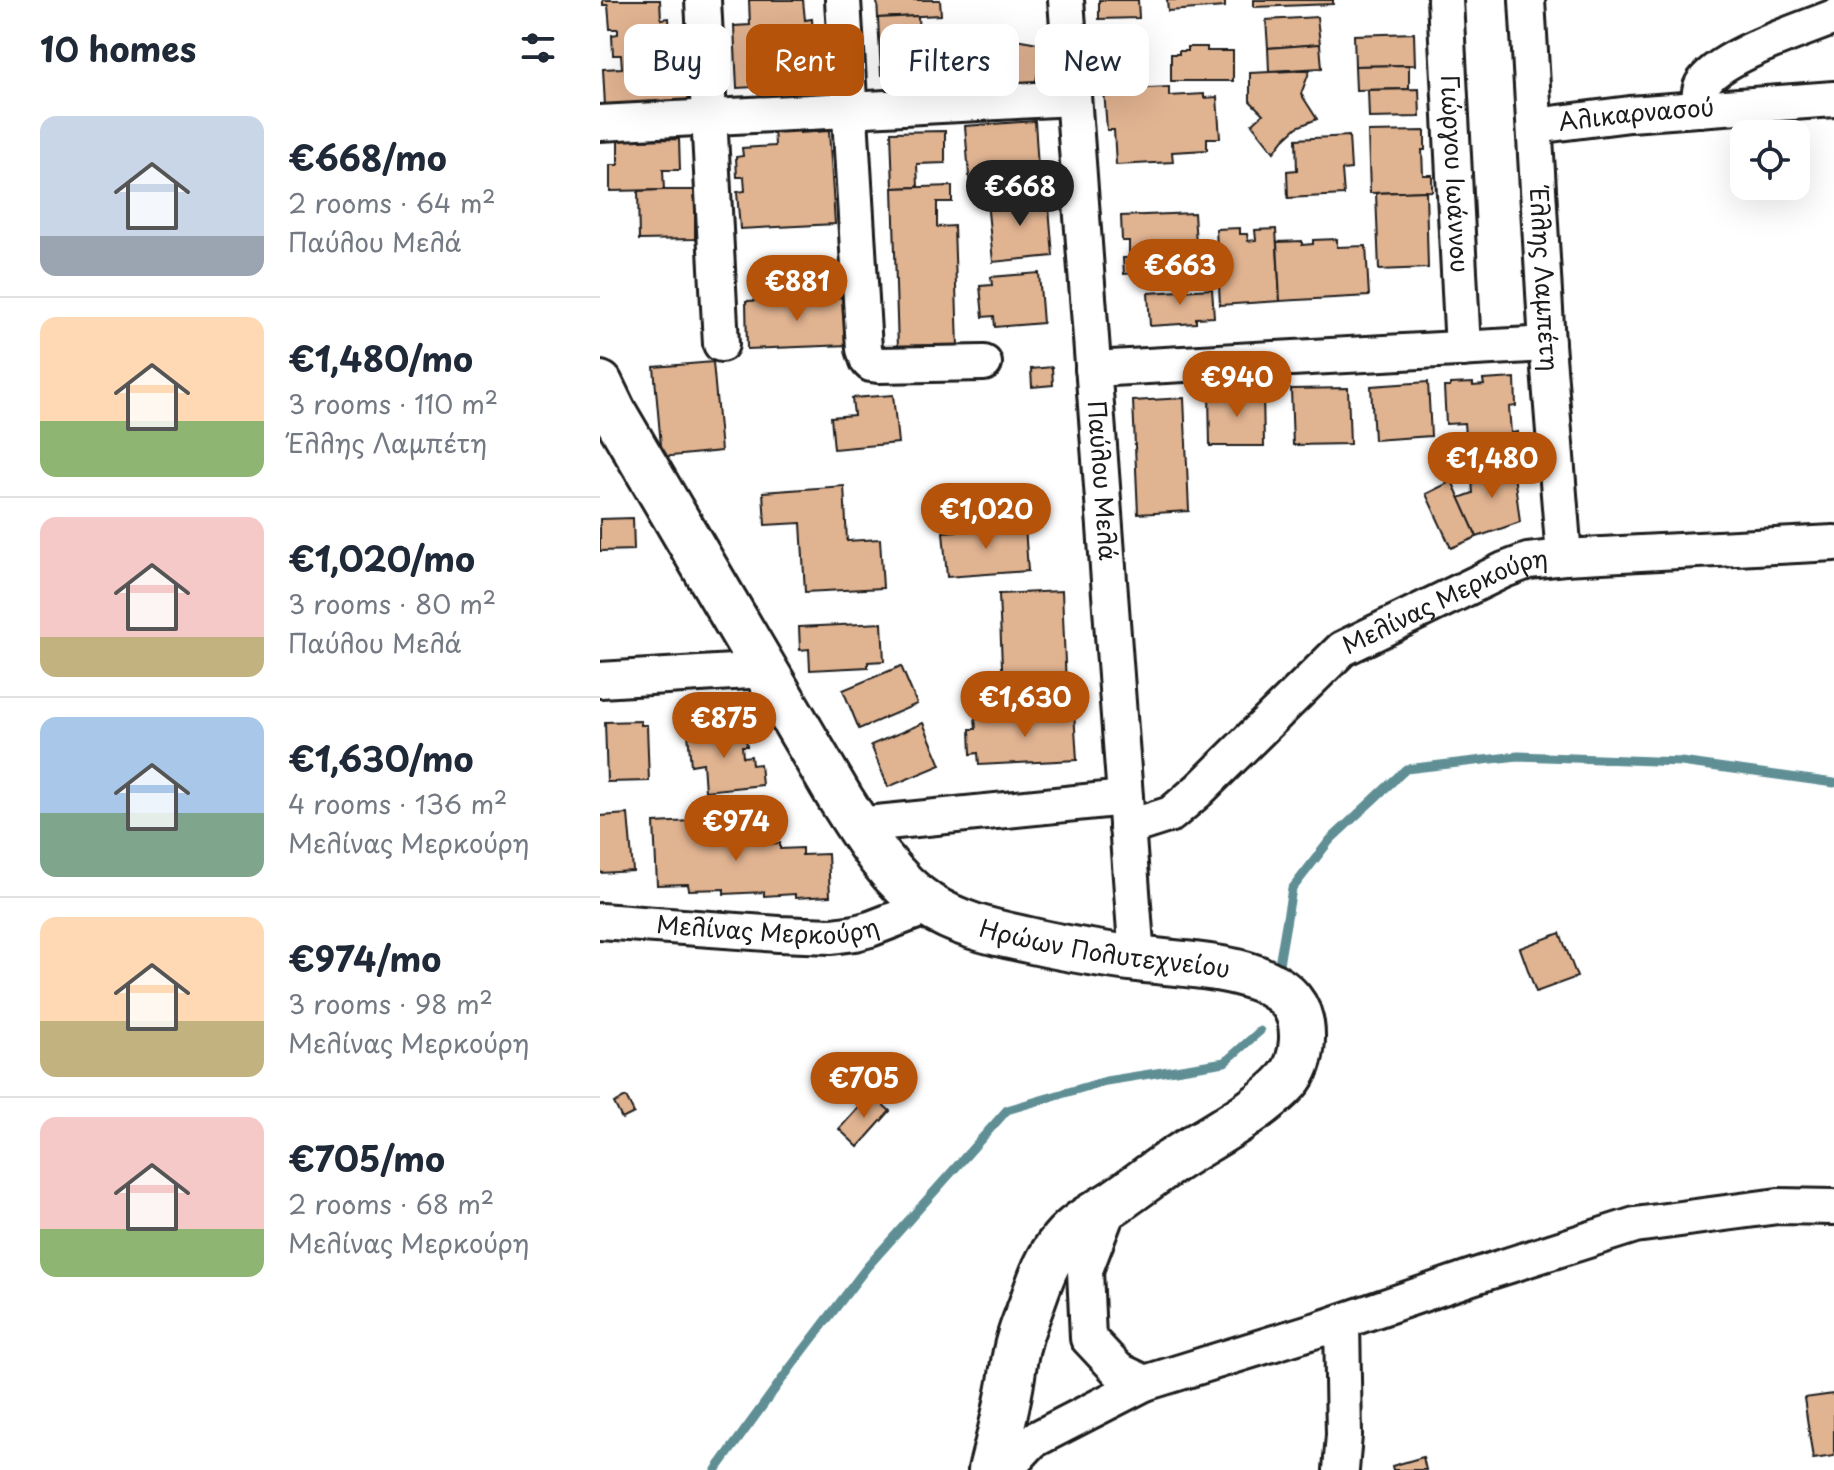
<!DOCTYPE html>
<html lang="en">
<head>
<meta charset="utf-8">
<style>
	body { margin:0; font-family:"Playpen Sans",sans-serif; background:#f6f6f7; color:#1f2937; height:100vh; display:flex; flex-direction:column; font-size:30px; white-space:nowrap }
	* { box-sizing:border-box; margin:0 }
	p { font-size:26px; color:#747a83 }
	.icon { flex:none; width:44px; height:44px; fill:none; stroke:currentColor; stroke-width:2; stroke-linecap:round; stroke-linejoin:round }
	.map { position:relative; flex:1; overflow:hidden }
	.side { display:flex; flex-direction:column; background:#fff; width:600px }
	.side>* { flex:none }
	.top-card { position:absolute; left:24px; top:24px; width:760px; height:72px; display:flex; gap:16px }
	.controls { position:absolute; left:1130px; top:120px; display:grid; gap:16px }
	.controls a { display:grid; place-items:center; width:80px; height:80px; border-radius:16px; background:#fff; box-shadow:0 8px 32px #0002; font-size:40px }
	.price { position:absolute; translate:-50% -68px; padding:0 18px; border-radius:28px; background:#b45309; color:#fff; font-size:26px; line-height:52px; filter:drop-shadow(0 2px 4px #0008) }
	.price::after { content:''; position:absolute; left:50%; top:48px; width:24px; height:18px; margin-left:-12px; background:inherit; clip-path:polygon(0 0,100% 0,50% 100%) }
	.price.selected { background:#222; color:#fff }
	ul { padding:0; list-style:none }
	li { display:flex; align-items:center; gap:24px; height:200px; padding:0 40px }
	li+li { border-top:2px solid #e0e1e3 }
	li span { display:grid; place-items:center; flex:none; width:224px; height:160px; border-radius:16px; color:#555 }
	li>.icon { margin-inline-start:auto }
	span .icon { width:96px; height:96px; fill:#fffc; stroke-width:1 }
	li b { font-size:34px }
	h2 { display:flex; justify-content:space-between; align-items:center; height:96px; padding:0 40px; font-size:34px }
	.tag { padding:0 28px; border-radius:16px; background:#fff; box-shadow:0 8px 32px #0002; font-size:28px; line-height:72px }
	.tag.selected { background:#b45309; color:#fff }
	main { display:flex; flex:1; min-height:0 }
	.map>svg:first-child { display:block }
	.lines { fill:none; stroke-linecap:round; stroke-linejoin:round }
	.stream { stroke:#5e8f95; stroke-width:9 }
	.building { fill:#e0b391; stroke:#1c1c1c; stroke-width:2 }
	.street-casing { stroke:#1c1c1c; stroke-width:40 }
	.secondary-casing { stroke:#1c1c1c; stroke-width:50 }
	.street { stroke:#fff; stroke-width:34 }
	.secondary { stroke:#fff; stroke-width:44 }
	.labels { text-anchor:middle; stroke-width:6; stroke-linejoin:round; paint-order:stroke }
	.street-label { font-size:24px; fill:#1c1c1c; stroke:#fff }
</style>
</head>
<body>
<main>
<section class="side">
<h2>10 homes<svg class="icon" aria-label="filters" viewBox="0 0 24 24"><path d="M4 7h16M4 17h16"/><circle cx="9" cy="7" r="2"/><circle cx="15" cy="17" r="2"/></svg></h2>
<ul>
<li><span style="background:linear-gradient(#c9d6e8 75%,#9aa5b1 0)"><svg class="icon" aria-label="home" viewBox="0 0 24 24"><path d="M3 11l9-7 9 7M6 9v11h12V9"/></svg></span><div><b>€668/mo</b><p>2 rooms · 64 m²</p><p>Παύλου Μελά</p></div></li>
<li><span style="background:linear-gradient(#ffd9b3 65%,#8fb573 0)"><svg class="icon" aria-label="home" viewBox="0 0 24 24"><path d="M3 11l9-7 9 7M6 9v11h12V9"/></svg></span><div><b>€1,480/mo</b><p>3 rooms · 110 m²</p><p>Έλλης Λαμπέτη</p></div></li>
<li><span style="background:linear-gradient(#f6c9c9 75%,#c2b280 0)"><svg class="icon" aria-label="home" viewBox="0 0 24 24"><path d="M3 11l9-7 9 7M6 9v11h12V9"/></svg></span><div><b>€1,020/mo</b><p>3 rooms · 80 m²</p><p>Παύλου Μελά</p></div></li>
<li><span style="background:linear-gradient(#a9c7e8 60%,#7fa58c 0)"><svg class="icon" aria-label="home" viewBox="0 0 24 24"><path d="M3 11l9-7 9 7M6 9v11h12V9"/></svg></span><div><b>€1,630/mo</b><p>4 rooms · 136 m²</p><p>Μελίνας Μερκούρη</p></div></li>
<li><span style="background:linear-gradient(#ffd9b3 65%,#c2b280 0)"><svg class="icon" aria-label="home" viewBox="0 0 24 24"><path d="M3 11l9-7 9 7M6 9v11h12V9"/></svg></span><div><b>€974/mo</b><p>3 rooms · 98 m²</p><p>Μελίνας Μερκούρη</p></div></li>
<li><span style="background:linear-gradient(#f6c9c9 70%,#8fb573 0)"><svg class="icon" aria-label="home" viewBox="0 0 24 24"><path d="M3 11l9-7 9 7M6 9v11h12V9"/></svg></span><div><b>€705/mo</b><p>2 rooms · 68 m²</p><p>Μελίνας Μερκούρη</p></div></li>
</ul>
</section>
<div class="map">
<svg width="1234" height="1470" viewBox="0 0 1234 1470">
	<rect width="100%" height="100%" fill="#fff"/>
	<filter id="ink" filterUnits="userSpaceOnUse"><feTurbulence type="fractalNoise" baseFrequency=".0125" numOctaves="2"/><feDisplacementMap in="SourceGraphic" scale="16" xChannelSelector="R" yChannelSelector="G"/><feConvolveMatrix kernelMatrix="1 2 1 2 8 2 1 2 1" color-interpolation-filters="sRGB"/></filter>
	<g filter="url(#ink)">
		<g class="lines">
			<!-- stream -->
			<g class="stream">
				<path d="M678,970L692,889L730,840L806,769L918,756L1081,762L1234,783"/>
				<path d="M116,1470L193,1364L267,1267L407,1110L506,1081L625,1062L660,1031"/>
			</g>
		</g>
		<!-- building -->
		<g class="building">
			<path d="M3,0H60L61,19L69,18L71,52L91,51L93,102L5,106L3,69L22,68L21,55H13L12,35L18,34V29H10L8,5H3Z"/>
			<path d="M149,0H203L205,20L212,19L214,49L226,48L228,83L137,88L134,26L150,25Z"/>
			<path d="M277,0H340L341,15L278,18Z"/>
			<path d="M499,0H538L539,18L499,19Z"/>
			<path d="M567,0H625V7L568,11Z"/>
			<path d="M654,0H733V4L654,7Z"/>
			<path d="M318,16L319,39L353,37L355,71L281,75L278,18Z"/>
			<path d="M717,17L720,44L668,48L666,20Z"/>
			<path d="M381,33L444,44L435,86L370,74L375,48H378Z"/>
			<path d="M814,33L815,65L755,66L754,35Z"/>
			<path d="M720,44L722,68L669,71L668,48Z"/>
			<path d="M587,47H607V51H633V81H571V54H579V51H587Z"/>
			<path d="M542,53L544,88L504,90L503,59L512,58V55Z"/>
			<path d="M809,65V89L756,90L755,66Z"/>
			<path d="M710,70L701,94L717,119L697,127L684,139L674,152L652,124L663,114L650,101V73Z"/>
			<path d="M569,87V96L604,94V98L617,97L620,138H607V150L572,152L573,162L516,165L514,130H507L504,90Z"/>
			<path d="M819,89L820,117L769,118L768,90Z"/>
			<path d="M435,121L439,184L419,185V175L388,177V186L370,188L365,126Z"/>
			<path d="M199,126L200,133L229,131L235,224L140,229L137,192L145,191L144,177H137L136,157L143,156L142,148L175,146L174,127Z"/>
			<path d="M345,131V163L317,164L318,187L293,188L291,132Z"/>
			<path d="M825,131V150H822L823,175H832V191L770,193L768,132Z"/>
			<path d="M749,136L751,169L742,170L744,195L688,198L687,171L697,170L696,139Z"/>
			<path d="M79,139L80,170H63L64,190L10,191V165H18V140Z"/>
			<path d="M352,186V202H337V227L354,226L358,347L298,349L293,188Z"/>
			<path d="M64,190H95V239L39,240L38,191Z"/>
			<path d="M826,191L828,268L779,270L776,193Z"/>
			<path d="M448,195L453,256L393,262L387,201Z"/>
			<path d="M594,213L598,275L566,277L565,271L524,274L523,258H529V241H522L521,216Z"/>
			<path d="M640,228V234H647L648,241L656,240L655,230L676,229L680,301L620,305L616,229Z"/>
			<path d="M737,239V247L766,246L769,296L680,301L677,242L702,241V245L713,244V240Z"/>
			<path d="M246,266L247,297L178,300L177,268Z"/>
			<path d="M439,273L443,323L395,327L394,316L383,317L380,286L392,285L391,277Z"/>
			<path d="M612,289L614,317L596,318V323L550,326L548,293Z"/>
			<path d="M247,297L249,345L147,349L146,301Z"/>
			<path d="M113,362L121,451L62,457L54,367Z"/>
			<path d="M452,367L453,385L432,387L431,369Z"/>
			<path d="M915,378L916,406L909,407L911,433L918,432L919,461L855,465L854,442H859V435H865L864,423L846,424L844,387H850V384L873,383V386L884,385L883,380Z"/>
			<path d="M828,382L831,436L774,440L771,386Z"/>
			<path d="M748,388L750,444L693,445L691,389Z"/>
			<path d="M663,391L664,446H610L609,392Z"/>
			<path d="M293,395L298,443L234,449L231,417L254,415L252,398Z"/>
			<path d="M584,398L589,511L538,514L533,401Z"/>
			<path d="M913,466L920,522L877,537L859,498L873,493L871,468Z"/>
			<path d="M852,481L877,537L851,548L826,494Z"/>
			<path d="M244,486L247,541L280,539L283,588L205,592L201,523L165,525L163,492Z"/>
			<path d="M33,518L34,550L0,551V519Z"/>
			<path d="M425,526L428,571L347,577L343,532Z"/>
			<path d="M462,591L466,687L403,690L399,594Z"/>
			<path d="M282,623L284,661L268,662V667L210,670L209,649L200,650L199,627Z"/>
			<path d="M301,666L317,704L259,729L243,690Z"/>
			<path d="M474,712L477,760L379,765L378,753L371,754L370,729H376L375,717Z"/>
			<path d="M41,721V725H47L49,781L7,782L5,722Z"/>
			<path d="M323,723L341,765L288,787L271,745Z"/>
			<path d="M145,728L147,746H142L143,757L151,756L152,765L160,764L162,785L105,791L103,763L91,765L88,734Z"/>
			<path d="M28,814L33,871L0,873V816Z"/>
			<path d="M92,821V828L129,827V835L163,834L164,844L180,843V849L202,848V855L228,854L230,896L195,898V894L164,896V892L124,894V889L89,890L88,884L57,885L54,823Z"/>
			<path d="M960,933L977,977L936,992L920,948Z"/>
			<path d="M271,1094L290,1111L258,1147L239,1129Z"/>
			<path d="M26,1097L34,1113L22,1119L14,1103Z"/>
			<path d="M1234,1394V1456L1213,1459L1204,1398Z"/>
			<path d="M823,1457L826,1470H793L792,1466Z"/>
		</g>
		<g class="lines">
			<!-- street casing -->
			<g class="street-casing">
				<g id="street">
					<path d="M103,0L121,344"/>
					<path d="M243,0L264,349L268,361L271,364L278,365L384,363"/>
					<path id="s1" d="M466,0L537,959"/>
					<path id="s2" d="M845,0L863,349"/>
					<path id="s3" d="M927,0L947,344L964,557"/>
					<path d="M1099,109C1100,101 1098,92 1102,85C1118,56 1203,30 1234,17"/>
					<path d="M0,123L473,98"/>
					<path id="s4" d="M935,126L1030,114L1234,99"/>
					<path d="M493,369L947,344"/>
					<path d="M0,680L166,670"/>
					<path d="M257,825L525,798"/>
					<path id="s5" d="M527,828L571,814L599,790L742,649L904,570L928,561L964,557L1234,543"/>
					<path id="s6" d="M0,921L179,934L232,936L255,933L270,929L330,906"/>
					<path d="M510,1205L485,1270L488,1338L518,1370L545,1383L720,1329L872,1277L1035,1225L1178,1206L1234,1207"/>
					<path d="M405,1470L432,1441L545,1383"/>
					<path d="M741,1470L744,1435L742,1322"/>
				</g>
			</g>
			<!-- secondary casing -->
			<g class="secondary-casing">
				<g id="secondary">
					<path id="s7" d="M0,384L14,413L240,798C264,836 290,879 328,905C357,924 391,932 424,939C462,948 499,954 537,959C581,965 661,964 691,1001C708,1022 704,1061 688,1080C662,1110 608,1138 574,1160C552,1174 532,1191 510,1205C493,1215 475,1225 462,1241C446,1260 439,1283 431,1306C427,1317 422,1328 419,1340C414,1355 413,1372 410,1388C405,1415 398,1443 391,1470"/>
				</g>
			</g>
			<!-- street -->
			<use href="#street" class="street"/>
			<!-- secondary -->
			<use href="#secondary" class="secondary"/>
		</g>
	</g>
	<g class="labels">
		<!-- street labels -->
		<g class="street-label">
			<text dy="8" stroke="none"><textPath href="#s4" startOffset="102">Αλικαρνασού</textPath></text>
			<text dy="8" stroke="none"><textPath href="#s2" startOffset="174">Γιώργου Ιωάννου</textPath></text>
			<text dy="8" stroke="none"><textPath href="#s3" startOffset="280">Έλλης Λαμπέτη</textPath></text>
			<text dy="8" stroke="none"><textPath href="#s1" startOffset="482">Παύλου Μελά</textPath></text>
			<text dy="8" stroke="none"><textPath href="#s5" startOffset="398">Μελίνας Μερκούρη</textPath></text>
			<text dy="8" stroke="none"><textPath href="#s6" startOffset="168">Μελίνας Μερκούρη</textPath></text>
			<text dy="8" stroke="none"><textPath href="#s7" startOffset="802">Ηρώων Πολυτεχνείου</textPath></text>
		</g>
	</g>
</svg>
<div class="controls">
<a><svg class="icon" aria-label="locate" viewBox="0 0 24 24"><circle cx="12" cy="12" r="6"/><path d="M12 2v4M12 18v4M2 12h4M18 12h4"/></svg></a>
</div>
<b class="price selected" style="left:420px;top:228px">€668</b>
<b class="price" style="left:580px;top:307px">€663</b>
<b class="price" style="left:197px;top:323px">€881</b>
<b class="price" style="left:637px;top:419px">€940</b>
<b class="price" style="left:892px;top:500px">€1,480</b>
<b class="price" style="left:386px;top:551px">€1,020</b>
<b class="price" style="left:425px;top:739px">€1,630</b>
<b class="price" style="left:124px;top:760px">€875</b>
<b class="price" style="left:136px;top:863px">€974</b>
<b class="price" style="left:264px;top:1120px">€705</b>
<div class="top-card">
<a class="tag">Buy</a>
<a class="tag selected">Rent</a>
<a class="tag">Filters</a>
<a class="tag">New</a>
</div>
</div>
</main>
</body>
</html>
